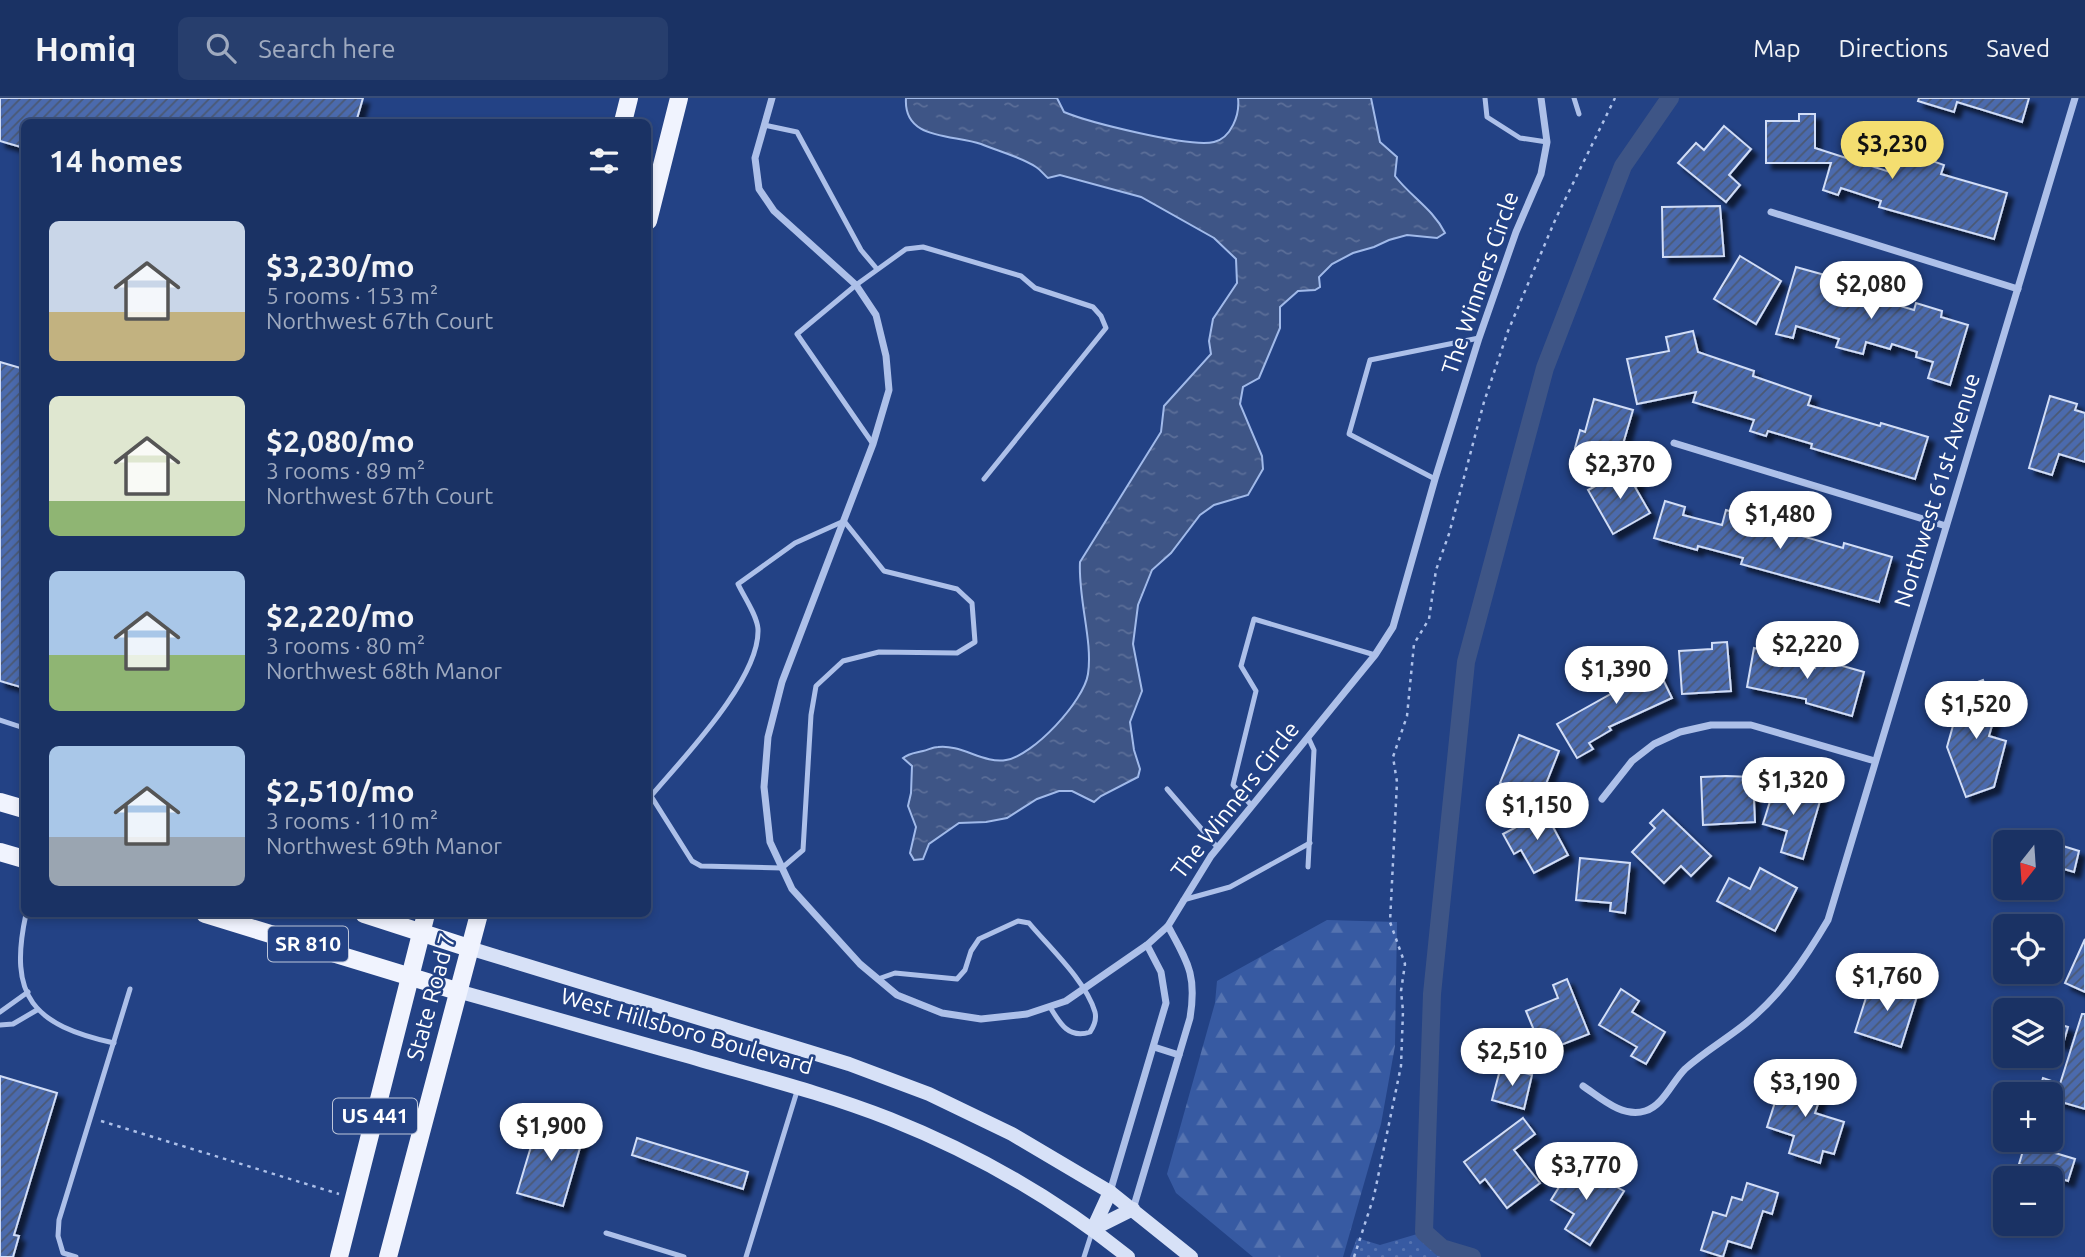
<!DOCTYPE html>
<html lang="en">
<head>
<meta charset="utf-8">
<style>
	body { margin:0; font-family:Ubuntu,sans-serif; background:#273e6d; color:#f1f3f6; height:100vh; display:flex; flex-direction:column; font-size:26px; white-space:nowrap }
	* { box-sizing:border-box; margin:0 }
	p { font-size:23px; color:#9faabf }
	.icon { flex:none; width:38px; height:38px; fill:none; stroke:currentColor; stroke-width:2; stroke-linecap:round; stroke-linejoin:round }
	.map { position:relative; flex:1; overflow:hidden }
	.panel { position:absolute; left:21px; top:21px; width:630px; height:798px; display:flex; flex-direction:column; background:#1a3264; border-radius:10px; box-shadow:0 4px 10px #0003,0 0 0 2px #384d78 }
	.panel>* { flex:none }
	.needle { width:46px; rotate:197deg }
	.controls { position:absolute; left:1993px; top:732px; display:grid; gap:14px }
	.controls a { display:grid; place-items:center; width:70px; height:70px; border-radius:10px; background:#1a3264; box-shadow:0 4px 10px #0003,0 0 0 2px #384d78; font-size:35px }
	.price { position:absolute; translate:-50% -60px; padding:0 16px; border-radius:24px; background:#fff; color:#222; font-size:23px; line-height:46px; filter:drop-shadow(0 2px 4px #0008) }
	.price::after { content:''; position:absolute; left:50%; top:42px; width:21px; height:16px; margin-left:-10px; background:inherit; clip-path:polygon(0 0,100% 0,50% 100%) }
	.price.current { background:#f4de70; color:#111 }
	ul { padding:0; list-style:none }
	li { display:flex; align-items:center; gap:21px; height:175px; padding:0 28px }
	li span { display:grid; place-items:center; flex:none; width:196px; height:140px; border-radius:10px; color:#555 }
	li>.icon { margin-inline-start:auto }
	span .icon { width:84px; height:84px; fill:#fffc; stroke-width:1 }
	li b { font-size:30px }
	h2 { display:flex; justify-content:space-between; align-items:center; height:84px; padding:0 28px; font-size:30px }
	header { display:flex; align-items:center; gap:42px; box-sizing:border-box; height:98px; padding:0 35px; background:#1a3264; border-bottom:2px solid #384d78 }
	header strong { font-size:33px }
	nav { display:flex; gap:38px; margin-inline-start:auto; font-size:24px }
	.search { width:490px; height:63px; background:#273e6d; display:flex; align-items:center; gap:18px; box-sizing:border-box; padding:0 24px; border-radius:10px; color:#9faabf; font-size:26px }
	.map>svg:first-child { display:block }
	.forest { fill:url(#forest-firs) }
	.park { fill:url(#park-dots) }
	.water { fill:url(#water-ripples); stroke:#a1baea; stroke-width:2 }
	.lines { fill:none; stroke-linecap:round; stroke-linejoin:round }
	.canal { stroke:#3e5586; stroke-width:18 }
	.building { fill:url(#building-hatch); stroke:#d1ddf7; stroke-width:2; filter:url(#shadow) }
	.path { stroke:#adc0e9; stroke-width:2.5; stroke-dasharray:3.5 5; stroke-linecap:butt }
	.lane { stroke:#adc0e9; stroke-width:5 }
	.street { stroke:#adc0e9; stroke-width:7 }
	.secondary { stroke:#d7e1f7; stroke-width:14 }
	.primary { stroke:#f0f3fe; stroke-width:18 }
	.labels { text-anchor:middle; stroke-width:5; stroke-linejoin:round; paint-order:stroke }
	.shield { fill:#234285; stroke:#bdc6da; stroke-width:2 }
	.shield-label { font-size:21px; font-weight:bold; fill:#fff }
	.street-label { font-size:23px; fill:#fff; stroke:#234285 }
</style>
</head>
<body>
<header>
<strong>Homiq</strong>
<div class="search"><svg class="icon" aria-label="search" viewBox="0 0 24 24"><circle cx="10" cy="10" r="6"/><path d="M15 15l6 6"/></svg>Search here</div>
<nav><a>Map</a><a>Directions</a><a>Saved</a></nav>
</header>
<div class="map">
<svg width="2085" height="1159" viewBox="0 0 2085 1159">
	<defs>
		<pattern id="forest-firs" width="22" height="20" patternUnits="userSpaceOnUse" patternTransform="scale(1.75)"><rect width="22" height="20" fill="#375aa2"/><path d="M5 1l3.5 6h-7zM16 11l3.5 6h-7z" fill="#5573b0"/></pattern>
		<pattern id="park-dots" width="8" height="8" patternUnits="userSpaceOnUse" patternTransform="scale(1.75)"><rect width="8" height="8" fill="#375aa2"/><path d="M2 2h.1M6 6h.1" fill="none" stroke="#5573b0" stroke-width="1.8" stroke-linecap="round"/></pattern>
		<pattern id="water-ripples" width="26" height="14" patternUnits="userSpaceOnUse" patternTransform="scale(1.75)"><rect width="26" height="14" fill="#3e5586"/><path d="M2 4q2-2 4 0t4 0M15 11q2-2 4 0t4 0" fill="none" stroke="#5b6e98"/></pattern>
		<pattern id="building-hatch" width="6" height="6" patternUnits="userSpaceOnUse" patternTransform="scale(1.75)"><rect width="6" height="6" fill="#4b6bad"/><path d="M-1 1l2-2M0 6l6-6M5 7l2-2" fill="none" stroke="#4c5873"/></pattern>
		<filter id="shadow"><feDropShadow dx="6" dy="6" stdDeviation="2" flood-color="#0009"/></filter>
	</defs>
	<rect width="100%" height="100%" fill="#234285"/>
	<!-- forest -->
	<path class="forest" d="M1327,822L1397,824L1395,948L1381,1026L1343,1159H1253L1176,1095L1167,1076L1215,905L1217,883Z"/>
	<!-- park -->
	<path class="park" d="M1424,1134L1442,1150L1472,1159H1350L1357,1140L1380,1147Z"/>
	<!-- water -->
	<path class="water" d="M906,0H1057L1064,14C1088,24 1190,50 1214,44C1231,40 1240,17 1238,0H1371L1380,44L1397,59L1395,78C1410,98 1433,111 1445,135L1437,140L1407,137L1389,142L1374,149L1353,155L1332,166L1319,179L1320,189L1315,192L1298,193L1280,209V230L1259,280L1243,289L1240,306L1262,358L1263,371L1248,397L1214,407L1200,417L1171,455L1152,472L1138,507L1133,546L1142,593L1130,624L1134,652L1140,671L1138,679L1101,698L1094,704L1072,693H1059L1037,701L1007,720L986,724L959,725L929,746L923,761L914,762L910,755L916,729L908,708L911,695L912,668L903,660C909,655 915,655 923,653C928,652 933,649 938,649C961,646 984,666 1006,662C1033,658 1084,603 1088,576C1093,543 1078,501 1080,464L1161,334L1164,308L1211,256L1209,243L1213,221L1237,185L1236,161L1214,140L1141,99L1060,77L1048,80C1044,77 1041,72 1036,69C1021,59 998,53 981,46C954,36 903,43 906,0Z"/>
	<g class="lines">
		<!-- canal -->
		<path class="canal" d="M1472,1159L1442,1150L1424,1134L1432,896L1466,564L1545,270L1623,68L1670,0"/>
	</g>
	<!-- building -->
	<g class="building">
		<path d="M0,0H363L356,24H24V50L0,43Z"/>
		<path d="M1919,0H2029L2022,24L1957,4L1954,14L1918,3Z"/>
		<path d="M1799,16H1815V50L1890,74L1895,57L1926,66L1927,61L1944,67L1941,76L2007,95L1994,141L1879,109L1881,103L1841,90L1838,97L1823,92L1831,65H1766V23H1799Z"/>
		<path d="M1724,28L1751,51L1729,77L1740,87L1726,104L1678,65L1696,45L1704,52Z"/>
		<path d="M1720,108L1724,158L1663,159L1662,109Z"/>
		<path d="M1740,158L1781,183L1756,226L1714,201Z"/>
		<path d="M1796,169L1875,191L1873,200L1914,212L1916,205L1942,213L1941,219L1968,227L1950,287L1928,280L1933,264L1916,259L1917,254L1892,246L1890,251L1866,244L1863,256L1836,249L1839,241L1796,228L1793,240L1776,236Z"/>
		<path d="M1693,233L1698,254L1754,273L1753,278L1811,298L1808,307L1880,328L1881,325L1928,339L1915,381L1811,350L1812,346L1768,333L1766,338L1750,333L1754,322L1693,304L1696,294L1637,306L1627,261L1669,253L1666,239Z"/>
		<path d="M0,264L24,271V590L0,583Z"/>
		<path d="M2050,298L2077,306L2075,312L2085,315V364L2059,356L2052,377L2029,370Z"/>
		<path d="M1594,301L1633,312L1618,363L1575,350L1580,332L1585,334Z"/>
		<path d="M1629,370L1639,387L1635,389L1650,415L1613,436L1588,392Z"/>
		<path d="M1665,403L1685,409L1683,417L1722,427L1726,412L1802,434V438L1843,450L1844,445L1892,459L1879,504L1741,466L1743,460L1698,448L1697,452L1654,440Z"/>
		<path d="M1727,544L1731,593L1682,596L1679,553L1712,551V545Z"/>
		<path d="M1754,550L1777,555L1776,562L1815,570L1818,561L1864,574L1852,618L1806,605V601L1747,589Z"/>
		<path d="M1653,561L1672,600L1609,629L1611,632L1589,645L1593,651L1577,660L1557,626L1614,594L1608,582Z"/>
		<path d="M1983,582L1991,602L1996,604L2000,615L1995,617L1989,638L2006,643L1994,689L1966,699L1947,649L1956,617L1962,615L1965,601L1961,590Z"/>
		<path d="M1519,637L1559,653L1540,701L1500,685Z"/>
		<path d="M1726,678L1753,679L1755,724L1703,727L1701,679Z"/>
		<path d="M1775,687L1799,694L1800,690L1822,696L1803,761L1781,754L1787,733L1763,726Z"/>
		<path d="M1663,712L1711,758L1691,778L1681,768L1664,785L1632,754L1655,730L1650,725Z"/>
		<path d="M1545,714L1568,757L1534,775L1521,752L1514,756L1503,736Z"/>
		<path d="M2063,748L2079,753L2074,774L2057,769Z"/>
		<path d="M1580,760L1630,765L1625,815L1610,813L1611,805L1576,802Z"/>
		<path d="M1760,770L1797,790L1775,833L1717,803L1729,780L1750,791Z"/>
		<path d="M2085,841V894L2065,885Z"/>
		<path d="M1567,881L1589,936L1543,954L1526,913L1558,900L1553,887Z"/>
		<path d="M1872,881L1918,895L1901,949L1855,934Z"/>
		<path d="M1621,891L1639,903L1632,914L1665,934L1646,966L1631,958L1637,949L1599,927Z"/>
		<path d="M2082,916H2085V1011L2051,1001V996H2038L2043,980L2060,986Z"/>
		<path d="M2051,924L2068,929L2063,946L2051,942Z"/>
		<path d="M1501,968L1532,977L1524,1011L1492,1002Z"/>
		<path d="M1792,972L1814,979L1812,987L1823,991L1815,1015L1844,1024L1834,1056L1823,1053L1820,1065L1789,1055L1794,1038L1767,1029L1777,998L1783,1000Z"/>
		<path d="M0,978L57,995L14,1137L19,1138L13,1159H0Z"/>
		<path d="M1523,1020L1535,1036L1514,1052L1540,1085L1507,1110L1485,1081L1480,1085L1464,1064Z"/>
		<path d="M539,1022L584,1036L563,1108L517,1095Z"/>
		<path d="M637,1040L748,1074L743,1091L632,1057Z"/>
		<path d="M2025,1046L2075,1061L2068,1083L2059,1080H2022L2025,1068L2019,1066Z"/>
		<path d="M1574,1065L1624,1093L1590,1147L1565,1131L1574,1116L1551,1102Z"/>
		<path d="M1747,1085L1778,1095L1772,1116L1763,1113L1751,1150L1728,1143L1723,1159L1701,1152L1713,1114L1726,1118L1732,1099L1742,1102Z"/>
	</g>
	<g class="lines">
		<!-- path -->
		<g class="path">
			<path d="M101,1023L339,1096"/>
			<path d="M1354,1159L1374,1098L1401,968L1403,913L1401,893L1405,866L1390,824L1397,684L1393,659L1407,618L1414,546L1429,521L1436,472L1449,436L1484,304L1508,233L1556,120L1615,0"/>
		</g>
		<!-- lane -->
		<g class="lane">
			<path d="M1485,0L1487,19L1520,40L1547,44"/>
			<path d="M1574,0L1579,16"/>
			<path d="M764,27L797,34L861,152L877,171"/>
			<path d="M873,346L797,236L856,187L906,151L923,149L1021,178L1035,190L1093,209L1101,218L1106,230L984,381"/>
			<path d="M1435,381L1349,336L1370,262L1479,240"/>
			<path d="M844,423L884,473L957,491L972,505L975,544L957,555L879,554L843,563L816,588L811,617L803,752L782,770L701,768L692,763L651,698C683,660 760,581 758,531C757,517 744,499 738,486L795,445Z"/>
			<path d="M0,622L24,630"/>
			<path d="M1308,639L1314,652L1308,769"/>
			<path d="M1167,691L1218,750"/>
			<path d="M1252,708L1233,687L1256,593L1241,568L1254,521L1375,557"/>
			<path d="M1183,802L1230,789L1310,745"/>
			<path d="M26,816C8,899 33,927 114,945"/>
			<path d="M878,881L895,875L957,881L965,872L971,853L979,841L1018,823L1029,825C1049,849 1086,883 1095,914C1097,922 1094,928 1090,934C1069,941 1060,926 1050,909"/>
			<path d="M0,914L28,894"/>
			<path d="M0,927L13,926L37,912"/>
			<path d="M606,1135L684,1159"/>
			<path d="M76,1159L63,1155L58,1138L59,1122L130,891"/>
			<path d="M746,1159L798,990"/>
			<path d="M1084,1159L1092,1134"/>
		</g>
		<!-- street -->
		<g class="street">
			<path d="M772,0L755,60L759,91L774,113L856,187L876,217L886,258L889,292L873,346L782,584L768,639L764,689L770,744L792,791L860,866L897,897L942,915L981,921L1027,916L1066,903L1147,847L1168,828L1211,758L1375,557L1393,529L1435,381L1479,240L1516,134L1541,76L1547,44L1541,0"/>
			<path d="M1771,114L2018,191"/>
			<path d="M1674,345L1946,428"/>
			<path d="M1602,701L1632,663L1654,646L1680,634L1711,627H1751L1875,663"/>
			<path d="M1154,949L1179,957"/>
			<path d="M1583,988C1601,1000 1622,1020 1645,1013C1663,1008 1672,984 1685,971C1704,954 1725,942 1745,926C1781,897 1805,861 1828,822L2075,0"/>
			<path d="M1110,1094L1166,905L1161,874L1147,847"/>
			<path d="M1133,1111L1190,920C1197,877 1188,865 1168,828"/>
		</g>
		<!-- secondary -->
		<g class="secondary">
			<path d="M469,850L849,966L929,996L1012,1036L1110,1094L1191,1159"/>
			<path d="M457,893C534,914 610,937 687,958C755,978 824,995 890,1021C975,1055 1056,1101 1128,1159"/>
			<path d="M1093,1131L1133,1111"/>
			<path d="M1093,1131L1110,1094"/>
		</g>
		<!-- primary -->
		<g class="primary">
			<path d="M623,24L629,0"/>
			<path d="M648,123L679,0"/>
			<path d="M0,704L24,711"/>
			<path d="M0,754L24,761"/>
			<path d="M205,816L457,893"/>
			<path d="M364,816L469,850"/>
			<path d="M339,1159L426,816"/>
			<path d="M388,1159L479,816"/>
		</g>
	</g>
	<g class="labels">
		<!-- shield labels -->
		<g class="shield">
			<rect x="268" y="828.5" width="80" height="35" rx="5"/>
			<rect x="333" y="1000.5" width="84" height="35" rx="5"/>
		</g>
		<g class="shield-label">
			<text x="308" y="853">SR 810</text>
			<text x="375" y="1025">US 441</text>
		</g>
		<!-- street labels -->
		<g class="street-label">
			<text transform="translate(1480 185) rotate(-71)" y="8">The Winners Circle</text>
			<text transform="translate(1937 392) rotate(-73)" y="8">Northwest 61st Avenue</text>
			<text transform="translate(1235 702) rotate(-52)" y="8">The Winners Circle</text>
			<text transform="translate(431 899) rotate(-75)" y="8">State Road 7</text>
			<text transform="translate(687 933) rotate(16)" y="8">West Hillsboro Boulevard</text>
		</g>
	</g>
</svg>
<div class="controls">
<a><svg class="needle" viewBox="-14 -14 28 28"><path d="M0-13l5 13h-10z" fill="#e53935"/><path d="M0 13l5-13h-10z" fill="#9faabf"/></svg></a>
<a><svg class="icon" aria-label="locate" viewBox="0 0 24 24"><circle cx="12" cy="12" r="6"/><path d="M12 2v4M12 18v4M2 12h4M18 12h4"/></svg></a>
<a><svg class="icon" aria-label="layers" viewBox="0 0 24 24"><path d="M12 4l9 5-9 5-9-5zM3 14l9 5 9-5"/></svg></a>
<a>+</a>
<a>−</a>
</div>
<b class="price current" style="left:1892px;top:83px">$3,230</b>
<b class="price" style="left:1871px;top:223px">$2,080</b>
<b class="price" style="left:1620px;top:403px">$2,370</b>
<b class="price" style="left:1780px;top:453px">$1,480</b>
<b class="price" style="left:1807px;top:583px">$2,220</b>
<b class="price" style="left:1616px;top:608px">$1,390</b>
<b class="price" style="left:1976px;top:643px">$1,520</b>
<b class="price" style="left:1793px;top:719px">$1,320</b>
<b class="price" style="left:1537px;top:744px">$1,150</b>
<b class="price" style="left:1887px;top:915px">$1,760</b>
<b class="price" style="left:1512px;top:990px">$2,510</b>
<b class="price" style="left:1805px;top:1021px">$3,190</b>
<b class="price" style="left:551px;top:1065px">$1,900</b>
<b class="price" style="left:1586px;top:1104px">$3,770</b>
<section class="panel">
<h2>14 homes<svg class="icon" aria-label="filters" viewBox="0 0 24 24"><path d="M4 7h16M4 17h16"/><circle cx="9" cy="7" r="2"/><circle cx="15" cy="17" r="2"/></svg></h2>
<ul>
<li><span style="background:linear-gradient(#c9d6e8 65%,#c2b280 0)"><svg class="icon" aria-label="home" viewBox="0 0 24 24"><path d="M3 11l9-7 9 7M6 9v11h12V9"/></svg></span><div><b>$3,230/mo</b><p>5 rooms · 153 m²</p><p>Northwest 67th Court</p></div></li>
<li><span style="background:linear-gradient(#dfe7d0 75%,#8fb573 0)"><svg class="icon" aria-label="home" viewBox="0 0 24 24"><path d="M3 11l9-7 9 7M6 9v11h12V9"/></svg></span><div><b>$2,080/mo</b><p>3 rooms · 89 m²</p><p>Northwest 67th Court</p></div></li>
<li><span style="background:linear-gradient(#a9c7e8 60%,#8fb573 0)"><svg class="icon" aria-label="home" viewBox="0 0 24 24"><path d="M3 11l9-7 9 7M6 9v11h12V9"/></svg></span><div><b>$2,220/mo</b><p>3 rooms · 80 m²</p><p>Northwest 68th Manor</p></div></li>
<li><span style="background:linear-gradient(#a9c7e8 65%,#9aa5b1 0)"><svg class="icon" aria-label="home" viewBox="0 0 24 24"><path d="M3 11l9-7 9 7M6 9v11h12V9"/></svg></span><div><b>$2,510/mo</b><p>3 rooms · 110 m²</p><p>Northwest 69th Manor</p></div></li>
</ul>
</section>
</div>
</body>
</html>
